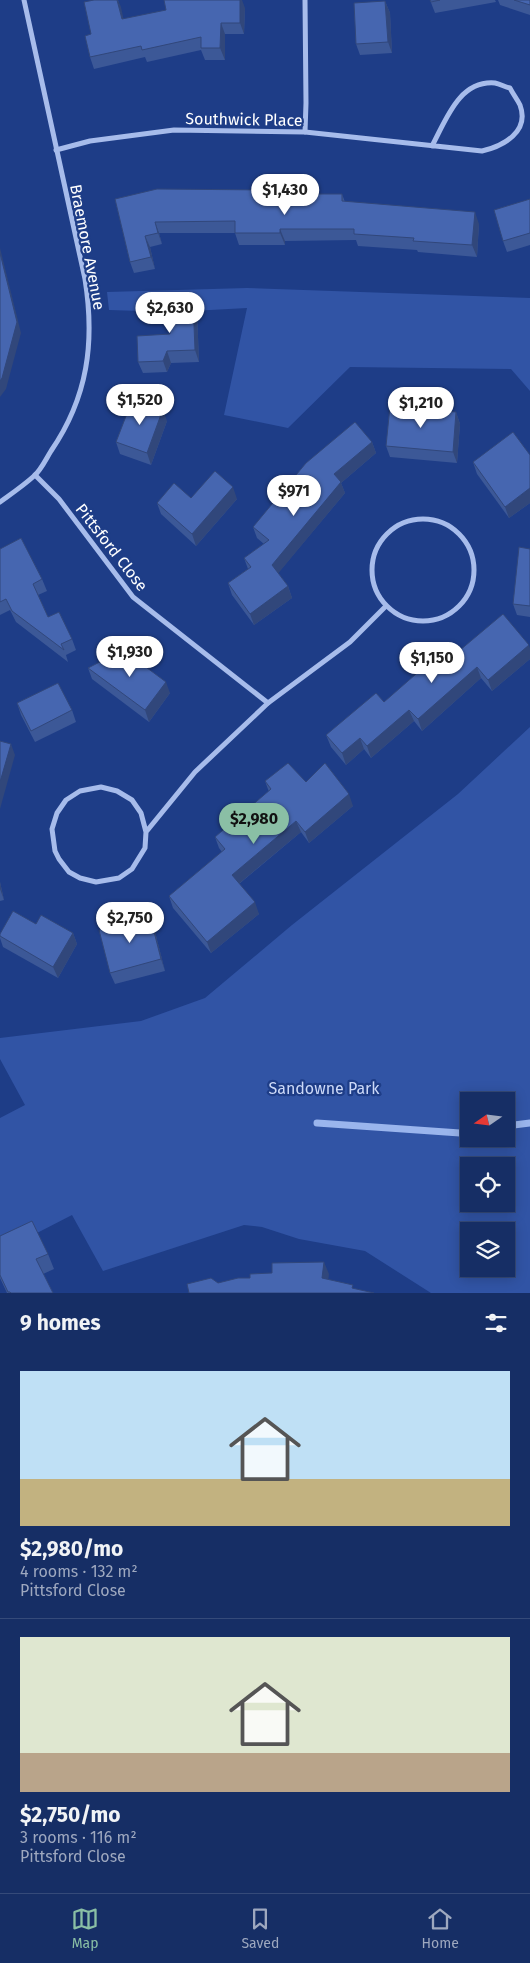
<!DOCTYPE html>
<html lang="en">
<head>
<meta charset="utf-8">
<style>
	body { margin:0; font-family:"Fira Sans",sans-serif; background:#1f366b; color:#f1f3f6; height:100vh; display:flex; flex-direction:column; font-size:19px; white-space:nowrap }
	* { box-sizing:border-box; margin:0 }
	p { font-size:16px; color:#9ea8bf }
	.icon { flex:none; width:28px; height:28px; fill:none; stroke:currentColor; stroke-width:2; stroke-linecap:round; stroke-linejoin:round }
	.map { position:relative; height:1293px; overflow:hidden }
	.panel { display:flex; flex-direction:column; background:#162e65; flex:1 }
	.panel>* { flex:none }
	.needle { width:32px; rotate:256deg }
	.buttons { position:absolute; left:460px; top:1092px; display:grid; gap:10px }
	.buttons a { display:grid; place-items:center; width:55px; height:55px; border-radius:0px; background:#162e65; box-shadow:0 2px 12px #0003,0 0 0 1px #354a79; font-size:25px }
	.price { position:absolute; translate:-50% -42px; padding:0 11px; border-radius:18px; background:#fff; color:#222; font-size:16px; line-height:32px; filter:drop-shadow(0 1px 2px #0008) }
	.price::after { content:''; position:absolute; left:50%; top:30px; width:15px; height:11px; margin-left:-8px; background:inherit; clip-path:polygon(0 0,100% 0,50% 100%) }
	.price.current { background:#8abfa5; color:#111 }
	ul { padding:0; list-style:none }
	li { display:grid; align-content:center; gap:10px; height:265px; padding:0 20px }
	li+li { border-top:1px solid #354a79 }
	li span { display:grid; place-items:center; height:155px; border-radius:0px; color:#555 }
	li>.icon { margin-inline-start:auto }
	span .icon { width:90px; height:90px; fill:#fffc; stroke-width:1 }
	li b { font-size:21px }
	h2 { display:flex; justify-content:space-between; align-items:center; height:60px; padding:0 20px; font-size:21px }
	.menu { display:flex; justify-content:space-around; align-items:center; height:70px; border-top:1px solid #354a79; background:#162e65; font-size:14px; color:#9ea8bf }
	.menu a { display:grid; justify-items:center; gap:2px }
	.menu .current { color:#8abfa5 }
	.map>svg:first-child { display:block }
	.green { fill:#3154a5; fill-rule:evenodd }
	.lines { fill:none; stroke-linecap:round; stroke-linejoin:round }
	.stream { stroke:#9ab5ed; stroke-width:7 }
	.street { stroke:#a7bceb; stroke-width:5 }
	.wall { fill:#3c5897 }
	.shaded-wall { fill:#31477b }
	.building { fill:#4666b0; stroke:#31477b }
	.labels { text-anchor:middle; stroke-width:4.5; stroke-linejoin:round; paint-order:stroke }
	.street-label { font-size:16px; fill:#fff; stroke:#1e3d87 }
	.park-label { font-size:16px; fill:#ccd9f8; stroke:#1e3d87 }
</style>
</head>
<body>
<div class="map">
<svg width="530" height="1293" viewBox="0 0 530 1293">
	<rect width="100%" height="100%" fill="#1e3d87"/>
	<!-- green -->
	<g class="green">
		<path d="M247,288L530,298V391L511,369L350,367L288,428L224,415L247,308L173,312L109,310L107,292Z"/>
		<path d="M530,727V1293H431L365,1251L299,1239L262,1227L244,1225L103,1271L72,1215L0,1252V1118L25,1105L0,1059V1038L141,1021L205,998L292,925L458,794ZM469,1101H506V1139H469ZM469,1166H506V1204H469ZM469,1231H506V1269H469Z"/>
	</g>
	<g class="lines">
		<!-- stream -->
		<g class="stream">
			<path d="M317,1123L460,1133L469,1132"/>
			<path d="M506,1126L530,1123"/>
		</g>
		<!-- street -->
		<g class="street">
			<path d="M305,132L306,103L305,0"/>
			<path d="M56,150L90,141L174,130L305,132L482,151C503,146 530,132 520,105C517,99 513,94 510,88C505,87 500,84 495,83C459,80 446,120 432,146"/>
			<path d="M35,475L59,499L133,597L268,703"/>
			<path d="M0,502C11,494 23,486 34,476C41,470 46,459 51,451C88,397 95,342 85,279L24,0"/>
			<circle cx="423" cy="570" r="51"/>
			<path d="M146,832L141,813L132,800L117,791L101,787L80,791L66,800L57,813L52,829L55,851L59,859L69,872L80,878L96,882L119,878L132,869L145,848L146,832L195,772L268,703L350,642L386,606"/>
		</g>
	</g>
	<!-- wall -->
	<g class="wall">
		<path d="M94,0H118L123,19L245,8L244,34H225V60H205L201,50L147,62L145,57L94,69L90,57Z"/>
		<path d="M430,0H495L496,2L435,13Z"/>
		<path d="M498,0H530V15L500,5Z"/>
		<path d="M385,1L390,13L392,53L360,55L356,44Z"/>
		<path d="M267,194H342L345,202L479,224L477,257L418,252L417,250L358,246L356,240L285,241V245H239L235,233H159L162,244L150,247L155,269L134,273L130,262L115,199Z"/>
		<path d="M530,199V245L507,252L503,241Z"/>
		<path d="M197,311L199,362L171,363L167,372L143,373L138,362Z"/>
		<path d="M456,412L460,424L457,463L390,457L386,446Z"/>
		<path d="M167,421L151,465L120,454L116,442Z"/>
		<path d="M372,442L376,453L341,483L345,493L278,573L288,586L292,598L254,625L232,595L228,583L248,569L244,558L264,544L257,538L253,527Z"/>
		<path d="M530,455V503L509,518L477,474L473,462Z"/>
		<path d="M191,498L237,499L196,546L161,514L157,503Z"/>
		<path d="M0,549L42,579L47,591L38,595L48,617L72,639L76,650L66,655L68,662L16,622L10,610L0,615Z"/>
		<path d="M530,549V617L517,615L513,604Z"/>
		<path d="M530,648V659L492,691L481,678L422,731L414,721L371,758L364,749L346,765L331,747L326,735L384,702L447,661Z"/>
		<path d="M88,668L170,693L149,722L92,679Z"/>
		<path d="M17,703L72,710L76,722L35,742L21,715Z"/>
		<path d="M265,781L306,782L353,806L309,843L301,832L239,884L259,914L211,953L173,908L169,896L222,852L219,848L215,837L269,792Z"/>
		<path d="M0,882L4,900L0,901Z"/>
		<path d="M36,924L73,933L77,944L58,978L3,947L0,938V934Z"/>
		<path d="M154,928L165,971L115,984L110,973Z"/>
		<path d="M0,1236L48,1254L54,1269L43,1274L53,1293H7L0,1278Z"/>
	</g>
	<!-- shaded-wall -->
	<g class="shaded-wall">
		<path d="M117,0H118L121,7L126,31L122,19Z"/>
		<path d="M240,0H242L245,8L244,34L240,23Z"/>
		<path d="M385,1L390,13L392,53L388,42Z"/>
		<path d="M221,23L225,34V60L220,48Z"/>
		<path d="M475,212L479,224L477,257L472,245Z"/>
		<path d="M155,222L159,233L162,244L158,233Z"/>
		<path d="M280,229L285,241V245L280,233Z"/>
		<path d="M145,236L150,247L155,269L151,257Z"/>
		<path d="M0,248L21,333L6,389L0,397Z"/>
		<path d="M193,300L197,311L199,362L195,350Z"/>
		<path d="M167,351L171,363L167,372L163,361Z"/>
		<path d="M163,409L167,421L151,465L147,453Z"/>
		<path d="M456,412L460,424L457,463L453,452Z"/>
		<path d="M372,442L376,453L341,483L345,493L276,576L272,565L334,474Z"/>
		<path d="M233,487L237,499L196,546L192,534Z"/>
		<path d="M530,488V503L509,518L505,507Z"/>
		<path d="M288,586L292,598L254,625L250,614Z"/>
		<path d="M529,645L530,648V659L492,691L488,680Z"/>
		<path d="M477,667L481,678L422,731L418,719Z"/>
		<path d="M166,682L170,693L149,722L145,710Z"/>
		<path d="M409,710L414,721L371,758L367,746Z"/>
		<path d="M360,738L364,749L346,765L342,753Z"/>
		<path d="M11,744L15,755L0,809V782Z"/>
		<path d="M349,794L353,806L309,843L305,832Z"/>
		<path d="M296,821L301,832L236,886L232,875Z"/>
		<path d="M0,882L4,900L0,889Z"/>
		<path d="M255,902L259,914L211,953L207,942Z"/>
		<path d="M150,916L154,928L165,971L161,959Z"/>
		<path d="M73,933L77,944L58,978L53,967Z"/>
		<path d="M324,1262L329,1274L327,1290L322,1278Z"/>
	</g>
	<!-- building -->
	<g class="building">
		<path d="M94,0H117L122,19L166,10L164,0H240V23H221L220,48H201V37L142,50L141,46L90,57L85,36L91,34L84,2Z"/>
		<path d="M430,0H440L431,2Z"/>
		<path d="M514,0H530V5Z"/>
		<path d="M385,1L388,42L356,44L354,3Z"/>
		<path d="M157,189L266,190V194H342V201L475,212L472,245L413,241L414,238L354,234V229H280V233H235V221L155,222L158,233L145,236L151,257L130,262L115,199Z"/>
		<path d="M530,199V233L503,241L494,210Z"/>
		<path d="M0,253L17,322L2,378L0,381Z"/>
		<path d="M193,300L195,350L167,351L163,361L138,362L137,336L170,334L169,301Z"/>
		<path d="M133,398L163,409L147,453L116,442Z"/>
		<path d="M390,406L456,412L453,452L386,446Z"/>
		<path d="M355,422L372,442L334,474L341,482L272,565L288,586L250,614L228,583L251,567L244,558L269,540L253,527L306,463Z"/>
		<path d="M513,432L530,455V488L505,507L473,462Z"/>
		<path d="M215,471L233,487L192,534L157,503L174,483L191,498Z"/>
		<path d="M21,538L42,579L33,584L48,617L59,612L72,639L61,644L64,650L12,611L6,599L0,602V549Z"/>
		<path d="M519,547L530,549V606L513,604Z"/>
		<path d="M503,614L529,645L488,680L477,667L418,719L409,710L367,746L360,738L342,753L326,735L376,693L384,702L440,653L447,661Z"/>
		<path d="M123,650L166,682L145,710L88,668Z"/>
		<path d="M58,683L72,710L31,731L17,703Z"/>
		<path d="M0,741L11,744L0,782Z"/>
		<path d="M288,763L306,782L325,763L349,794L305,832L296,821L232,875L255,902L207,942L169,896L225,849L215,837L271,789L265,781Z"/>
		<path d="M13,911L36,924L41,915L73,933L53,967L0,936V934Z"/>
		<path d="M150,916L161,959L110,973L99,930Z"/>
		<path d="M32,1221L48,1254L36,1259L53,1293H11L10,1292H8L0,1275V1236Z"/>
		<path d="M324,1262L322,1278L353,1285L352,1288L374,1293H189L187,1284L211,1278L218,1283L238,1278H250V1274L272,1273V1263Z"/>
	</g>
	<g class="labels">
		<!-- street labels -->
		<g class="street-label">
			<text transform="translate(244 119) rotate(1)" y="6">Southwick Place</text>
			<text transform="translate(88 247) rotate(79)" y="6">Braemore Avenue</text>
			<text transform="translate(112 547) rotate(52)" y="6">Pittsford Close</text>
		</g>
		<!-- park labels -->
		<g class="park-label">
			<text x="324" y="1094">Sandowne Park</text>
		</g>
	</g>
</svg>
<div class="buttons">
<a><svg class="needle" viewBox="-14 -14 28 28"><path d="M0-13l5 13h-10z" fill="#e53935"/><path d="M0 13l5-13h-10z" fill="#9ea8bf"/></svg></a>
<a><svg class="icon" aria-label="locate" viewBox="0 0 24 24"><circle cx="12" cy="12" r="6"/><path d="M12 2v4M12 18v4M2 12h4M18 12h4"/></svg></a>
<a><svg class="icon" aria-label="layers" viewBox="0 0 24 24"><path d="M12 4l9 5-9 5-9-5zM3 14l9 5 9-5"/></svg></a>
</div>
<b class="price" style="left:285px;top:216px">$1,430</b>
<b class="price" style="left:170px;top:334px">$2,630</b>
<b class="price" style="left:140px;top:426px">$1,520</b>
<b class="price" style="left:421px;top:429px">$1,210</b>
<b class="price" style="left:294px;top:517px">$971</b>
<b class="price" style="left:130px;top:678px">$1,930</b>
<b class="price" style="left:432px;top:684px">$1,150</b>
<b class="price current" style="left:254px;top:845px">$2,980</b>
<b class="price" style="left:130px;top:944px">$2,750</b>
</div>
<section class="panel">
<h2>9 homes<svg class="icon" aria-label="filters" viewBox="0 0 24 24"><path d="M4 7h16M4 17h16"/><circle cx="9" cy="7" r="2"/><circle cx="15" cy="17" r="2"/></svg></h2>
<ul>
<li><span style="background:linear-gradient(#bfe0f5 70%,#c2b280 0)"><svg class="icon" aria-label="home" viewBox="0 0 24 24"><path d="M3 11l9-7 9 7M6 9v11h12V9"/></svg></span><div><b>$2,980/mo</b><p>4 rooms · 132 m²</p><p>Pittsford Close</p></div></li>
<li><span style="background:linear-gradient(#dfe7d0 75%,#b9a48a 0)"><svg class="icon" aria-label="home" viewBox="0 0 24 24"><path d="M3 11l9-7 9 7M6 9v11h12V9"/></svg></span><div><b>$2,750/mo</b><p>3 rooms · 116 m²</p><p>Pittsford Close</p></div></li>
</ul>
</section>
<nav class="menu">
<a class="current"><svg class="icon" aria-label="map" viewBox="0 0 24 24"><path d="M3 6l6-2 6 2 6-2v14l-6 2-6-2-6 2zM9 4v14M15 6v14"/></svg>Map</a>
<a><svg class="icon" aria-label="saved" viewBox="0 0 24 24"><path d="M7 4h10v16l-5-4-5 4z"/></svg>Saved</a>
<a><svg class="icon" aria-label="home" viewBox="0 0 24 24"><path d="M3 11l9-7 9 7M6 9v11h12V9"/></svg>Home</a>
</nav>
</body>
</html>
